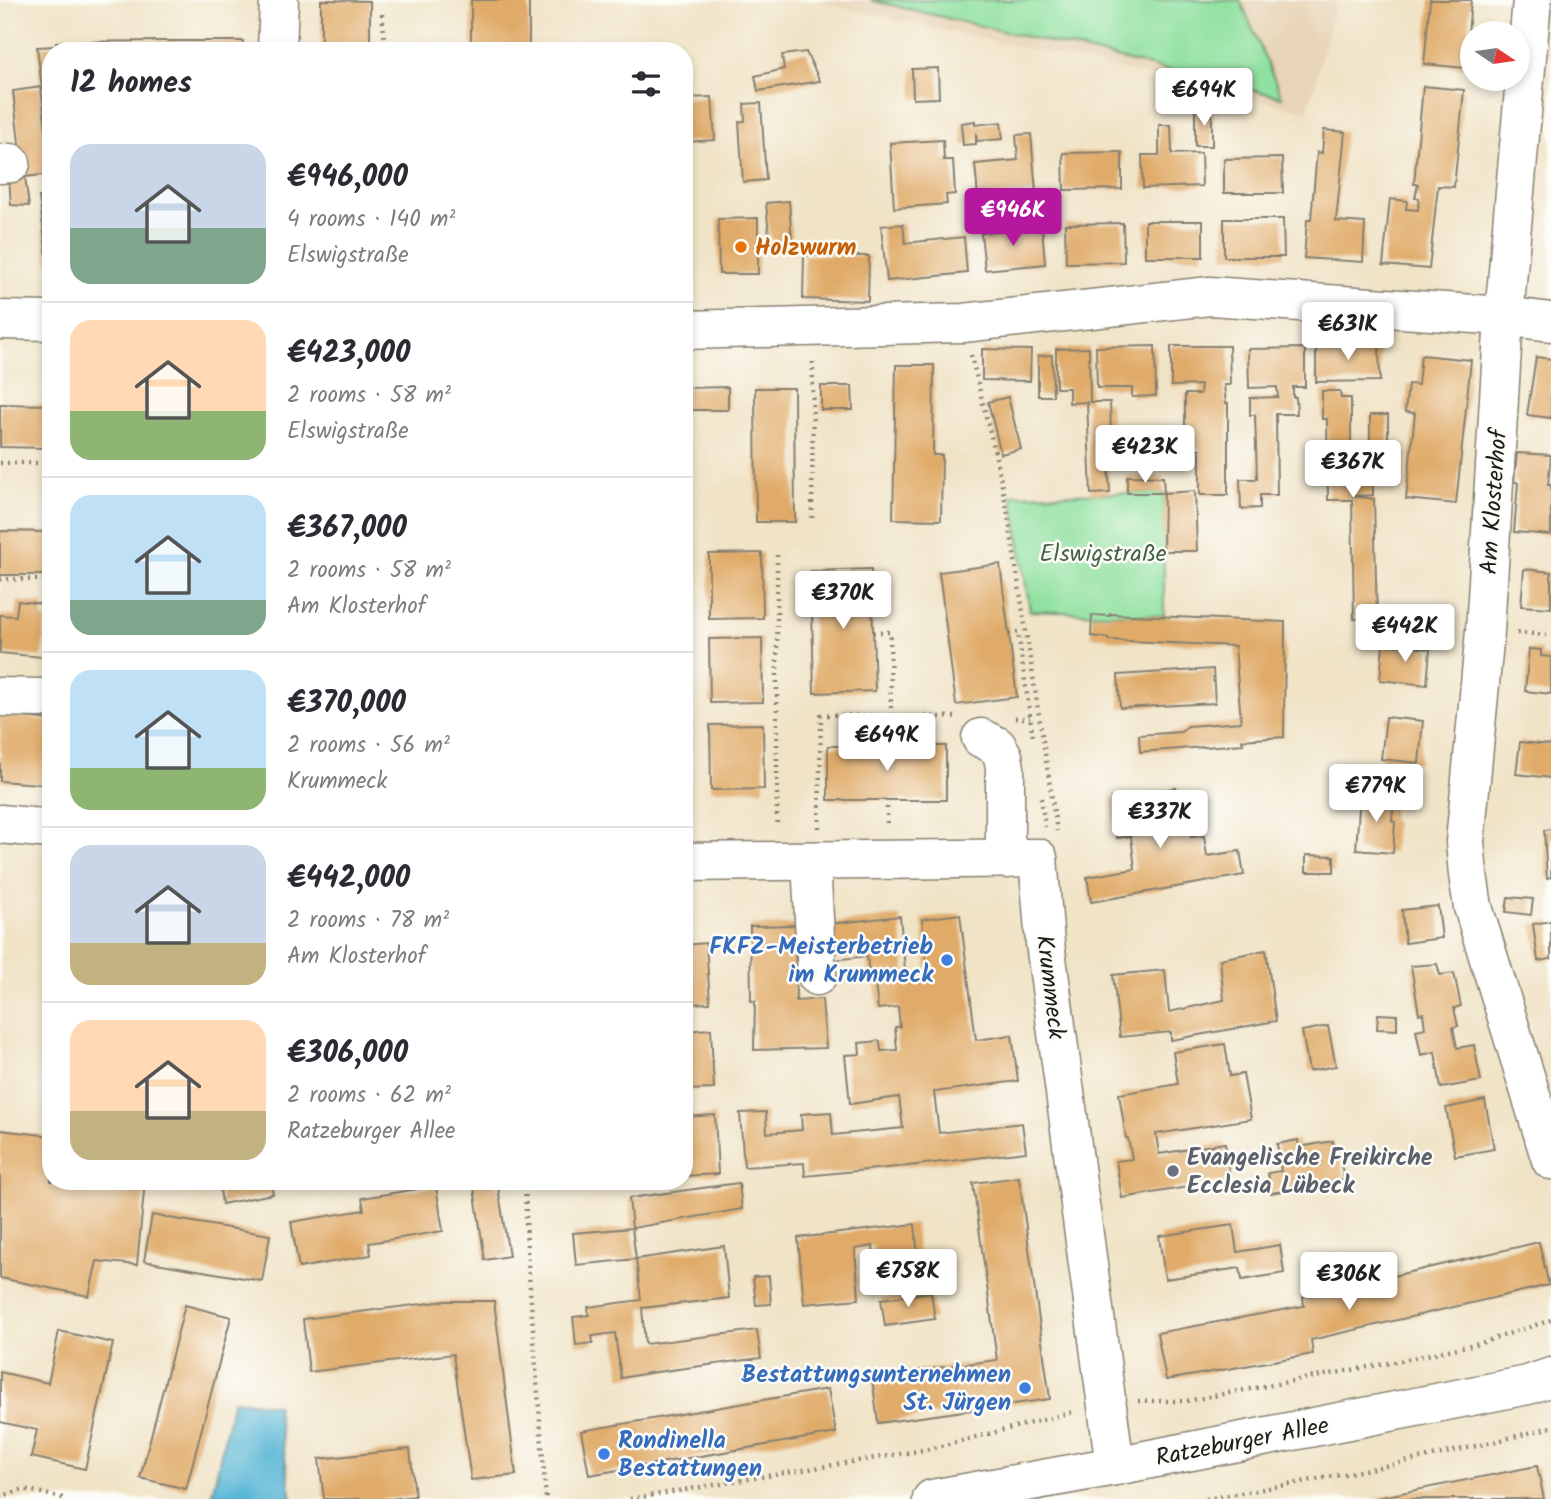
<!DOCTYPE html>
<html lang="en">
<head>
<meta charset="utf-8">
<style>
	body { margin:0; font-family:Kalam,sans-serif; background:#f7f7f7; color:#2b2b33; height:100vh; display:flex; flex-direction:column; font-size:26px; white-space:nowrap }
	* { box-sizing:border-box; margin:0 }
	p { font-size:23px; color:#7c7c81 }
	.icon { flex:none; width:38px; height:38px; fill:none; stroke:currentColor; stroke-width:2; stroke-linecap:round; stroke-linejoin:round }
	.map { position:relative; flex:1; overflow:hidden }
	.details { position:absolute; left:42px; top:42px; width:651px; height:1148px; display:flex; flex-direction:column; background:#fff; border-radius:28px; box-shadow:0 4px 10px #0003 }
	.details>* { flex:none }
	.needle { width:46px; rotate:103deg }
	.controls { position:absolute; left:1460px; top:21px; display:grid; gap:14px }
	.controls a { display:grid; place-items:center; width:70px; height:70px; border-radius:50%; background:#fff; box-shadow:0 4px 10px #0003; font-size:35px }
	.price { position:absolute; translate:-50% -60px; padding:0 16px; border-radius:7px; background:#fff; color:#222; font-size:23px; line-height:46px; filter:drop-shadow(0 2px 4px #0008) }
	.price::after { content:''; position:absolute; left:50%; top:42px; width:21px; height:16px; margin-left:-10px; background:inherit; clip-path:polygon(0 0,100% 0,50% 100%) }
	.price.current { background:#b5179e; color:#fff }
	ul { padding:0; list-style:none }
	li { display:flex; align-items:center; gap:21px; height:175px; padding:0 28px }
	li+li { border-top:2px solid #e1e1e2 }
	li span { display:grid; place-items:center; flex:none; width:196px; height:140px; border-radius:21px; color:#555 }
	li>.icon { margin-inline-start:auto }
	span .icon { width:84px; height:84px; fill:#fffc; stroke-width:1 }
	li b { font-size:30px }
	h2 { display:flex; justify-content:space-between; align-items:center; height:84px; padding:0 28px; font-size:30px }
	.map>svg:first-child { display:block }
	.built { fill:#e8d4b7 }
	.green { fill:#90e1a0; stroke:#567e5e; stroke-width:2 }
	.water { fill:#57b6d5; stroke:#3a6978; stroke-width:2 }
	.building { fill:#e0aa68 }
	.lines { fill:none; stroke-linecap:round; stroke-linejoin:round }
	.minor-casing { stroke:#868071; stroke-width:41 }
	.major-casing { stroke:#868071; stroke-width:41 }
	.path { stroke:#868071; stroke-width:4.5; stroke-dasharray:2 5; stroke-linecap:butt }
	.minor { stroke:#fff; stroke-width:38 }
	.major { stroke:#fff; stroke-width:38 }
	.food-dot { fill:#e8710a; stroke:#fdfcf7; stroke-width:2.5 }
	.shop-dot { fill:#3f7fe0; stroke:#fdfcf7; stroke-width:2.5 }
	.worship-dot { fill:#6b7280; stroke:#fdfcf7; stroke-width:2.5 }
	.labels { text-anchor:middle; stroke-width:5; stroke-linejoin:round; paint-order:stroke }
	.food-label { font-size:24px; font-weight:bold; fill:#c56008; stroke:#fdfcf7; text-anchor:start }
	.street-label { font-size:24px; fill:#1c1c1c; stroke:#fdfcf7 }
	.park-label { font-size:24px; fill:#45614a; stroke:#fdfcf7 }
	.shop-label { font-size:24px; font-weight:bold; fill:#366cbe; stroke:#fdfcf7; text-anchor:end }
	.worship-label { font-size:24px; font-weight:bold; fill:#5b616d; stroke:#fdfcf7; text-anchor:start }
</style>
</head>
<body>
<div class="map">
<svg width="1551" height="1499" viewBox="0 0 1551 1499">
	<rect width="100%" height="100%" fill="#fdfcf7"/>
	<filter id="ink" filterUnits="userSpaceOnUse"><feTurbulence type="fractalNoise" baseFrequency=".0143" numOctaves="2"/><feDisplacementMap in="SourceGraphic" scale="14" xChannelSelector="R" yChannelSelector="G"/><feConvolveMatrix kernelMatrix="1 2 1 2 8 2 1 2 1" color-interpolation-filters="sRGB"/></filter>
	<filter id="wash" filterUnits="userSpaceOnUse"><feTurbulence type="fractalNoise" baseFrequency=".00686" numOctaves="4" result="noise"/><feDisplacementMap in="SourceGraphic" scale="28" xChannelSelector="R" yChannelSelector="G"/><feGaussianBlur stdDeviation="1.57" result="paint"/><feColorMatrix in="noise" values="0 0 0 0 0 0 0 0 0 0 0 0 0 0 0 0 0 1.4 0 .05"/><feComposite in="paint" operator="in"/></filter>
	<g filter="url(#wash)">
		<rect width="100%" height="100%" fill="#f0e3c6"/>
		<!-- built -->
		<path class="built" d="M808,0H1336L1308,111Z"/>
		<!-- green -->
		<g class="green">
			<path d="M870,0H1240L1282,97Z"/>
			<path d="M1127,493H1164V616L1030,611L1012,495Z"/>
		</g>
		<!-- water -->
		<path class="water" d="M233,1400L276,1405L292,1499H211Z"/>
		<g id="blocks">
			<!-- building -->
			<g class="building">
				<path d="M321,0L370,1V51H321Z"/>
				<rect x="471" y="0" width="58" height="51"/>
				<path d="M1430,0H1471L1465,68L1424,64Z"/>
				<path d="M163,41H243V51H51V89H42L37,47L56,46V42Z"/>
				<path d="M806,52L820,81L758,91L755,76L784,69L782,55Z"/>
				<path d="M938,68L939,98L913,99L912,69Z"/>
				<path d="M1423,86L1464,90L1454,187L1438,186L1429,269L1383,265L1390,199L1407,201L1406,209L1418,210L1419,198H1415L1418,184H1414Z"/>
				<path d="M41,87L51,174L25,177L29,206L11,205L9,178L23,177L13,91Z"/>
				<path d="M712,97L715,140L684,142V98Z"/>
				<path d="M761,103L766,180L743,182L739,122L745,121L744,104Z"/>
				<rect x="1195" y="110" width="17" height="36"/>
				<path d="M975,121V125L1001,122L1003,139L977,141L976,132V144L963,145L961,123Z"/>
				<path d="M1159,125H1171L1172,154L1201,153L1202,186L1143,188L1142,155H1159Z"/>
				<path d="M1324,130L1345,132L1336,221L1365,223L1363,262L1304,258L1307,220H1311L1317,152L1322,153Z"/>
				<path d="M1031,134L1036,192L978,197L975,164L1018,160L1016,135Z"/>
				<path d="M943,140L944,160H953L955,194L946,195L947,204L894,208L890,143Z"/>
				<path d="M1122,152V189L1064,190L1063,153Z"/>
				<path d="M1282,158L1283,193H1224V159Z"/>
				<path d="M39,197H51V264H48Z"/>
				<path d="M789,201L792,242L775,244L769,235L766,203Z"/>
				<path d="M758,218V274H719L718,219Z"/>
				<path d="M1224,219H1283L1284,257H1224Z"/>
				<rect x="1145" y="221" width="58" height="36"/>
				<path d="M1123,223L1124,262L1066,263L1065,224Z"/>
				<path d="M903,224L905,243L964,237L967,273L887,281L881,226Z"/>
				<path d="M1042,227L1045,264L985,270L981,233Z"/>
				<path d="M804,255L869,256L868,301L803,299Z"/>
				<path d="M1348,341H1379L1380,381L1316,382V345L1347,344Z"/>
				<path d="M1155,346L1156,396L1132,397V388H1097L1096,347Z"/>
				<path d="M1171,346H1229L1230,385H1224L1226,403H1228V495H1200V449L1185,448V394H1200L1201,385L1171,386Z"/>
				<path d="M1089,348L1090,402H1110L1112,463H1108L1110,493L1091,494L1087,402L1069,403V388H1056V349Z"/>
				<path d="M1305,348V387H1293V397H1296L1297,414H1276L1277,495H1260V508L1241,509L1240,479H1257L1255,415H1250V398L1278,397L1277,387L1249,388L1248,349Z"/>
				<path d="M982,349L1031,350L1030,381L982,380Z"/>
				<path d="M1052,355L1053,396H1038V356Z"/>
				<path d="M1421,355L1471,360L1456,504L1406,499L1415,413L1405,412L1408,384L1418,385Z"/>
				<path d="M1536,357L1551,359V418L1527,415Z"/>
				<path d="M896,365H934L933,455H942L941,520L893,519Z"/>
				<path d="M821,386H852L853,410H821Z"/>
				<path d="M728,387V410H684V388Z"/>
				<path d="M755,388H794L795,522H756Z"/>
				<path d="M1322,391H1340L1341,398H1351V461L1373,460V495L1352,496L1374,499L1377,620L1354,619L1352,500H1328L1327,419H1322Z"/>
				<path d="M1008,397L1021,449L1001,454L988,402Z"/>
				<path d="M0,404L51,405V448L0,447Z"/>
				<rect x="1370" y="415" width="18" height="33"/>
				<path d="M1517,453L1551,455L1548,485H1551V535L1514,532L1518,483L1514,481Z"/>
				<path d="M1127,476L1163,477L1164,493H1127Z"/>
				<path d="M1195,491L1197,551H1163L1164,493Z"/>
				<path d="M0,531L51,532V575H0Z"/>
				<path d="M762,553L763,618L709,619V554Z"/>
				<path d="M1000,564L1017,697L956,705L939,572Z"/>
				<path d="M871,569L875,691L814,693L811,571Z"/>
				<path d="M1524,569L1551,572V608L1521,606Z"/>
				<path d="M18,601L43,604V618L46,619L42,657L0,653V615L16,616Z"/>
				<path d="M1110,614L1285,622L1284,737L1242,740L1243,744L1140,752L1139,735L1181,732L1188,726L1241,722L1235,646L1108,640V638L1091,636L1092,615L1110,616Z"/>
				<path d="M762,638L763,702L710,703L709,639Z"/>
				<path d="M1383,644L1430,649L1427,685L1380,680Z"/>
				<path d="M1529,649L1541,650V656L1551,657V694L1525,691Z"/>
				<path d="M1213,669L1215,703L1120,708L1118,675Z"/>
				<path d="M0,709L5,715L51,720L49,758H51V785L0,781Z"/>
				<path d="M1386,717L1423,721L1419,763L1381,759Z"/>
				<path d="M763,724L764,789L711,790L710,725Z"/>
				<path d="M1520,742L1551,745V778L1516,774Z"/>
				<rect x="828" y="746" width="118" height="54"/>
				<path d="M1176,788L1182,828L1190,827L1191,837L1204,836L1207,856L1240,851L1244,875L1091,902L1087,877L1135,869L1131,836L1117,838L1111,798Z"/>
				<path d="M1360,795L1394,797L1392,821L1395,822L1393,853L1356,850Z"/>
				<path d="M1551,829V877L1547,878L1544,830Z"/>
				<path d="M1306,855L1334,856V872H1306Z"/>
				<path d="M1508,897L1533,899L1531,915L1506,912Z"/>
				<path d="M1438,906L1442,938L1405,943L1402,910Z"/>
				<path d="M960,914L976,1040L1012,1035L1018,1081L934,1092L939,1133L1022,1123L1026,1152L908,1166L805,1176L804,1163L744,1167L740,1113L766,1112L767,1133L802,1130L801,1114L831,1112L833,1135L903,1128L899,1097L850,1104L845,1055L860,1054L859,1043L880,1041L881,1051L897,1050L895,1027H900L898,1007L878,1009L875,983L870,984L867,956L834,960L830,924L900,916L906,980L928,978L922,919Z"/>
				<path d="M1551,921V959L1538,961L1533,924Z"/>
				<path d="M795,925L796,1001L822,999L826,1048L754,1050L755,1001H751L750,926Z"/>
				<path d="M706,943L710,1003L684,1004V945Z"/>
				<path d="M1266,950L1276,1021L1171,1040V1032L1120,1037L1113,975L1165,970L1169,1012L1224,1000L1220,959Z"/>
				<path d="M1437,964L1440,975L1454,973L1461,1006L1454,1008L1458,1026L1453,1027L1457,1048L1474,1045L1481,1081L1441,1088L1435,1052L1421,1055L1416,1030L1425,1028L1423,1013L1419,1014L1411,966Z"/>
				<path d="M1378,1014L1397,1015V1030L1377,1029Z"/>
				<path d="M1328,1026L1336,1066L1309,1071L1302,1031Z"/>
				<path d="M711,1029L714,1089L684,1090V1031Z"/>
				<path d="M1225,1044L1230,1076L1243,1074L1251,1119L1156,1134L1159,1154L1225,1143L1230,1180L1122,1198L1116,1161L1132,1159L1128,1138H1126L1119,1094L1178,1084L1173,1052Z"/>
				<path d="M1485,1100L1494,1149L1455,1156L1446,1108Z"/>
				<path d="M715,1115L718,1174L684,1176V1117Z"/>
				<path d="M0,1130L51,1136V1181H145L137,1265L97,1261L89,1296L0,1278Z"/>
				<path d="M1298,1140L1299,1147L1333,1141L1336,1157L1340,1156L1344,1180L1271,1193L1268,1173L1281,1171L1277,1144Z"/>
				<path d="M1019,1177L1050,1399L878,1423L872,1377L997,1360L973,1183Z"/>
				<path d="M219,1181H271L273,1194L222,1204Z"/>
				<path d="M473,1181H497L509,1256L485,1260Z"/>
				<path d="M739,1183L742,1209L632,1228L636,1259L576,1265L573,1233L632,1228L629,1198Z"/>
				<path d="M436,1186L443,1231L369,1243L371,1255L299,1268L291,1222L364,1210L362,1198Z"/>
				<path d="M152,1215L270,1235L262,1281L144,1261Z"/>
				<path d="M915,1224L918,1259L874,1263L873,1246L855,1249L859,1299L804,1304L798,1238Z"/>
				<path d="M1233,1225L1237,1252L1280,1245L1284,1273L1242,1280L1240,1268L1165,1279L1159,1236Z"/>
				<path d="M1539,1242L1549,1285L1311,1340L1313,1354L1166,1380L1157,1333L1304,1306L1303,1297Z"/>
				<path d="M724,1246L729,1298L642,1308L645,1344L757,1330L761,1358L649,1373L621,1378L615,1333L592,1336L593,1343L576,1345L573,1317L589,1315L588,1307L641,1300L636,1259Z"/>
				<path d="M769,1276L771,1304L756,1305L753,1277Z"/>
				<path d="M931,1292L935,1319L885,1326L881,1299Z"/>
				<path d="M446,1301H494L516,1475L471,1480L453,1354L309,1372L303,1319Z"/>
				<path d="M185,1305L231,1317L186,1489L140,1478Z"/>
				<path d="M59,1331L113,1343L85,1469L31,1457L37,1430L0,1422V1372L48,1383Z"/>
				<path d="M828,1389L836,1433L589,1475L581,1431Z"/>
				<path d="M410,1449L415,1496L390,1499H324L319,1459Z"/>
				<path d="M1537,1466L1544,1499H1376V1498Z"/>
			</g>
		</g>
	</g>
	<g filter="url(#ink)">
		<use href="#blocks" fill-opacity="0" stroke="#868071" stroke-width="2"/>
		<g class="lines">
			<!-- minor casing -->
			<g class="minor-casing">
				<g id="minor">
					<path d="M1532,0L1504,316L1485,631L1465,842L1468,875L1473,907L1551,1160"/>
					<path d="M277,51L279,0"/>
					<path d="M0,164L11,163"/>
					<path d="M0,320L51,321"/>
					<path d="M684,330L963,323L1210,296L1504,316L1551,322"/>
					<path d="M0,697L40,698"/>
					<path d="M981,738L997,746L1003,756L1005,768V837L1008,859"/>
					<path d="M0,824L51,829"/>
					<path d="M811,861L817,976"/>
					<path d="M684,862L1038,858L1045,943L1115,1466"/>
				</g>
			</g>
			<!-- major casing -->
			<g class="major-casing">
				<path id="major" d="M932,1499L1115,1466L1528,1385L1551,1377"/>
			</g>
			<!-- path -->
			<g class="path">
				<path d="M382,14L386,51"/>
				<path d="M971,355L993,444L1007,509L1057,831"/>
				<path d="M0,463H39"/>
				<path d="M812,518L813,359"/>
				<path d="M777,555V827"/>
				<path d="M0,579L51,580"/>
				<path d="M873,632H890L891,715"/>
				<path d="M1009,633L1018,632L1033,737"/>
				<path d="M1517,633L1551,635"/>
				<path d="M1015,718H1030"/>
				<path d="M1041,798L1045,827"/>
				<path d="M887,800V828"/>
				<path d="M819,828L821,715L957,717"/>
				<path d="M525,1181L527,1249L546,1499"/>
				<path d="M1138,1401H1186L1400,1361L1484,1342L1551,1320"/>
				<path d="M0,1497L24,1489L67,1499"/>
				<path d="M630,1499L929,1449L1074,1412"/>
				<path d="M1206,1499C1322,1479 1437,1458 1551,1427"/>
			</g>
			<!-- minor -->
			<use href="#minor" class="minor"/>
			<!-- major -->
			<use href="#major" class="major"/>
		</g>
	</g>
	<!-- markers -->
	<circle class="food-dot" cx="741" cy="247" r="7"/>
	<g class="shop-dot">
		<circle cx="947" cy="960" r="7"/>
		<circle cx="1025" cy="1388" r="7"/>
		<circle cx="604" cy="1454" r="7"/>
	</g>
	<circle class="worship-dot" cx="1173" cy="1171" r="7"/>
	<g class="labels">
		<!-- food labels -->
		<g class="food-label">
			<text x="755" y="255">Holzwurm</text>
		</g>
		<!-- street labels -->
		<g class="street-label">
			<text transform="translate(1493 502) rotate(-86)" y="8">Am Klosterhof</text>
			<text transform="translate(1051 987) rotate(83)" y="8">Krummeck</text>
			<text transform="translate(1242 1441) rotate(-11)" y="8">Ratzeburger Allee</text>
		</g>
		<!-- park labels -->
		<g class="park-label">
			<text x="1103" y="561">Elswigstraße</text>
		</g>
		<!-- shop labels -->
		<g class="shop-label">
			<text x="933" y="954">FKFZ-Meisterbetrieb<tspan x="933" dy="28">im Krummeck</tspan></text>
			<text x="1011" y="1382">Bestattungsunternehmen<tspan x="1011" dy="28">St. Jürgen</tspan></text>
			<text x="618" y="1448" text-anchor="start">Rondinella<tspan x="618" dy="28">Bestattungen</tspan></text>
		</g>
		<!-- worship labels -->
		<g class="worship-label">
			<text x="1187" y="1165">Evangelische Freikirche<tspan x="1187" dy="28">Ecclesia Lübeck</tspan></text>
		</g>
	</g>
</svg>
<div class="controls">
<a><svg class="needle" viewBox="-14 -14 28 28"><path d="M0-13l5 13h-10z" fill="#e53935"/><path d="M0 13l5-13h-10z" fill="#7c7c81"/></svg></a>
</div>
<b class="price" style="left:1204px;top:128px">€694K</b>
<b class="price current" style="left:1013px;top:248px">€946K</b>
<b class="price" style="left:1348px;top:362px">€631K</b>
<b class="price" style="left:1145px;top:485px">€423K</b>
<b class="price" style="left:1353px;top:500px">€367K</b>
<b class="price" style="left:843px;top:631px">€370K</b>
<b class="price" style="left:1405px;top:664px">€442K</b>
<b class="price" style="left:887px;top:773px">€649K</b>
<b class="price" style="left:1376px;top:824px">€779K</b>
<b class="price" style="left:1160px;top:850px">€337K</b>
<b class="price" style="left:908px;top:1309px">€758K</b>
<b class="price" style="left:1349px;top:1312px">€306K</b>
<section class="details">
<h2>12 homes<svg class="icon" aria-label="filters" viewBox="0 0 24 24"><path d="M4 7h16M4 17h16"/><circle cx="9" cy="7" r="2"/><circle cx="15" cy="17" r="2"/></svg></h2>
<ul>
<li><span style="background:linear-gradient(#c9d6e8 60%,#7fa58c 0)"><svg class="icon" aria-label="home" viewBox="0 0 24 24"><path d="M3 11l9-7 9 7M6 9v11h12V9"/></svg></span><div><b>€946,000</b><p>4 rooms · 140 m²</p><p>Elswigstraße</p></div></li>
<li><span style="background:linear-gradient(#ffd9b3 65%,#8fb573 0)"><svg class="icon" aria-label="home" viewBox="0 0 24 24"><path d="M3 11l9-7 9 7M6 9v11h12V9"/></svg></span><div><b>€423,000</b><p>2 rooms · 58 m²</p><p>Elswigstraße</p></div></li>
<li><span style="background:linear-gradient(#bfe0f5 75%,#7fa58c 0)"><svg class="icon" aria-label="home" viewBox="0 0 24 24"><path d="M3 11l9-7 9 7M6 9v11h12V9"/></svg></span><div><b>€367,000</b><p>2 rooms · 58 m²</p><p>Am Klosterhof</p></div></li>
<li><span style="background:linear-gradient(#bfe0f5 70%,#8fb573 0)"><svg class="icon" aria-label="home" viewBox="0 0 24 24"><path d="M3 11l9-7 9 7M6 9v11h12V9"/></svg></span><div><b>€370,000</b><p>2 rooms · 56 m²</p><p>Krummeck</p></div></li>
<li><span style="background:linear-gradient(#c9d6e8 70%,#c2b280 0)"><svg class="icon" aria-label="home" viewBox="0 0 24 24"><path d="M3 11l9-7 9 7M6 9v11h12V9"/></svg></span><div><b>€442,000</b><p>2 rooms · 78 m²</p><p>Am Klosterhof</p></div></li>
<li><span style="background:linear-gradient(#ffd9b3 65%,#c2b280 0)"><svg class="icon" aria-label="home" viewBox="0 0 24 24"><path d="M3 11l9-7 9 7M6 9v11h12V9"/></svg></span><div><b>€306,000</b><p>2 rooms · 62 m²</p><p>Ratzeburger Allee</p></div></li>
</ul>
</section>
</div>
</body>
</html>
